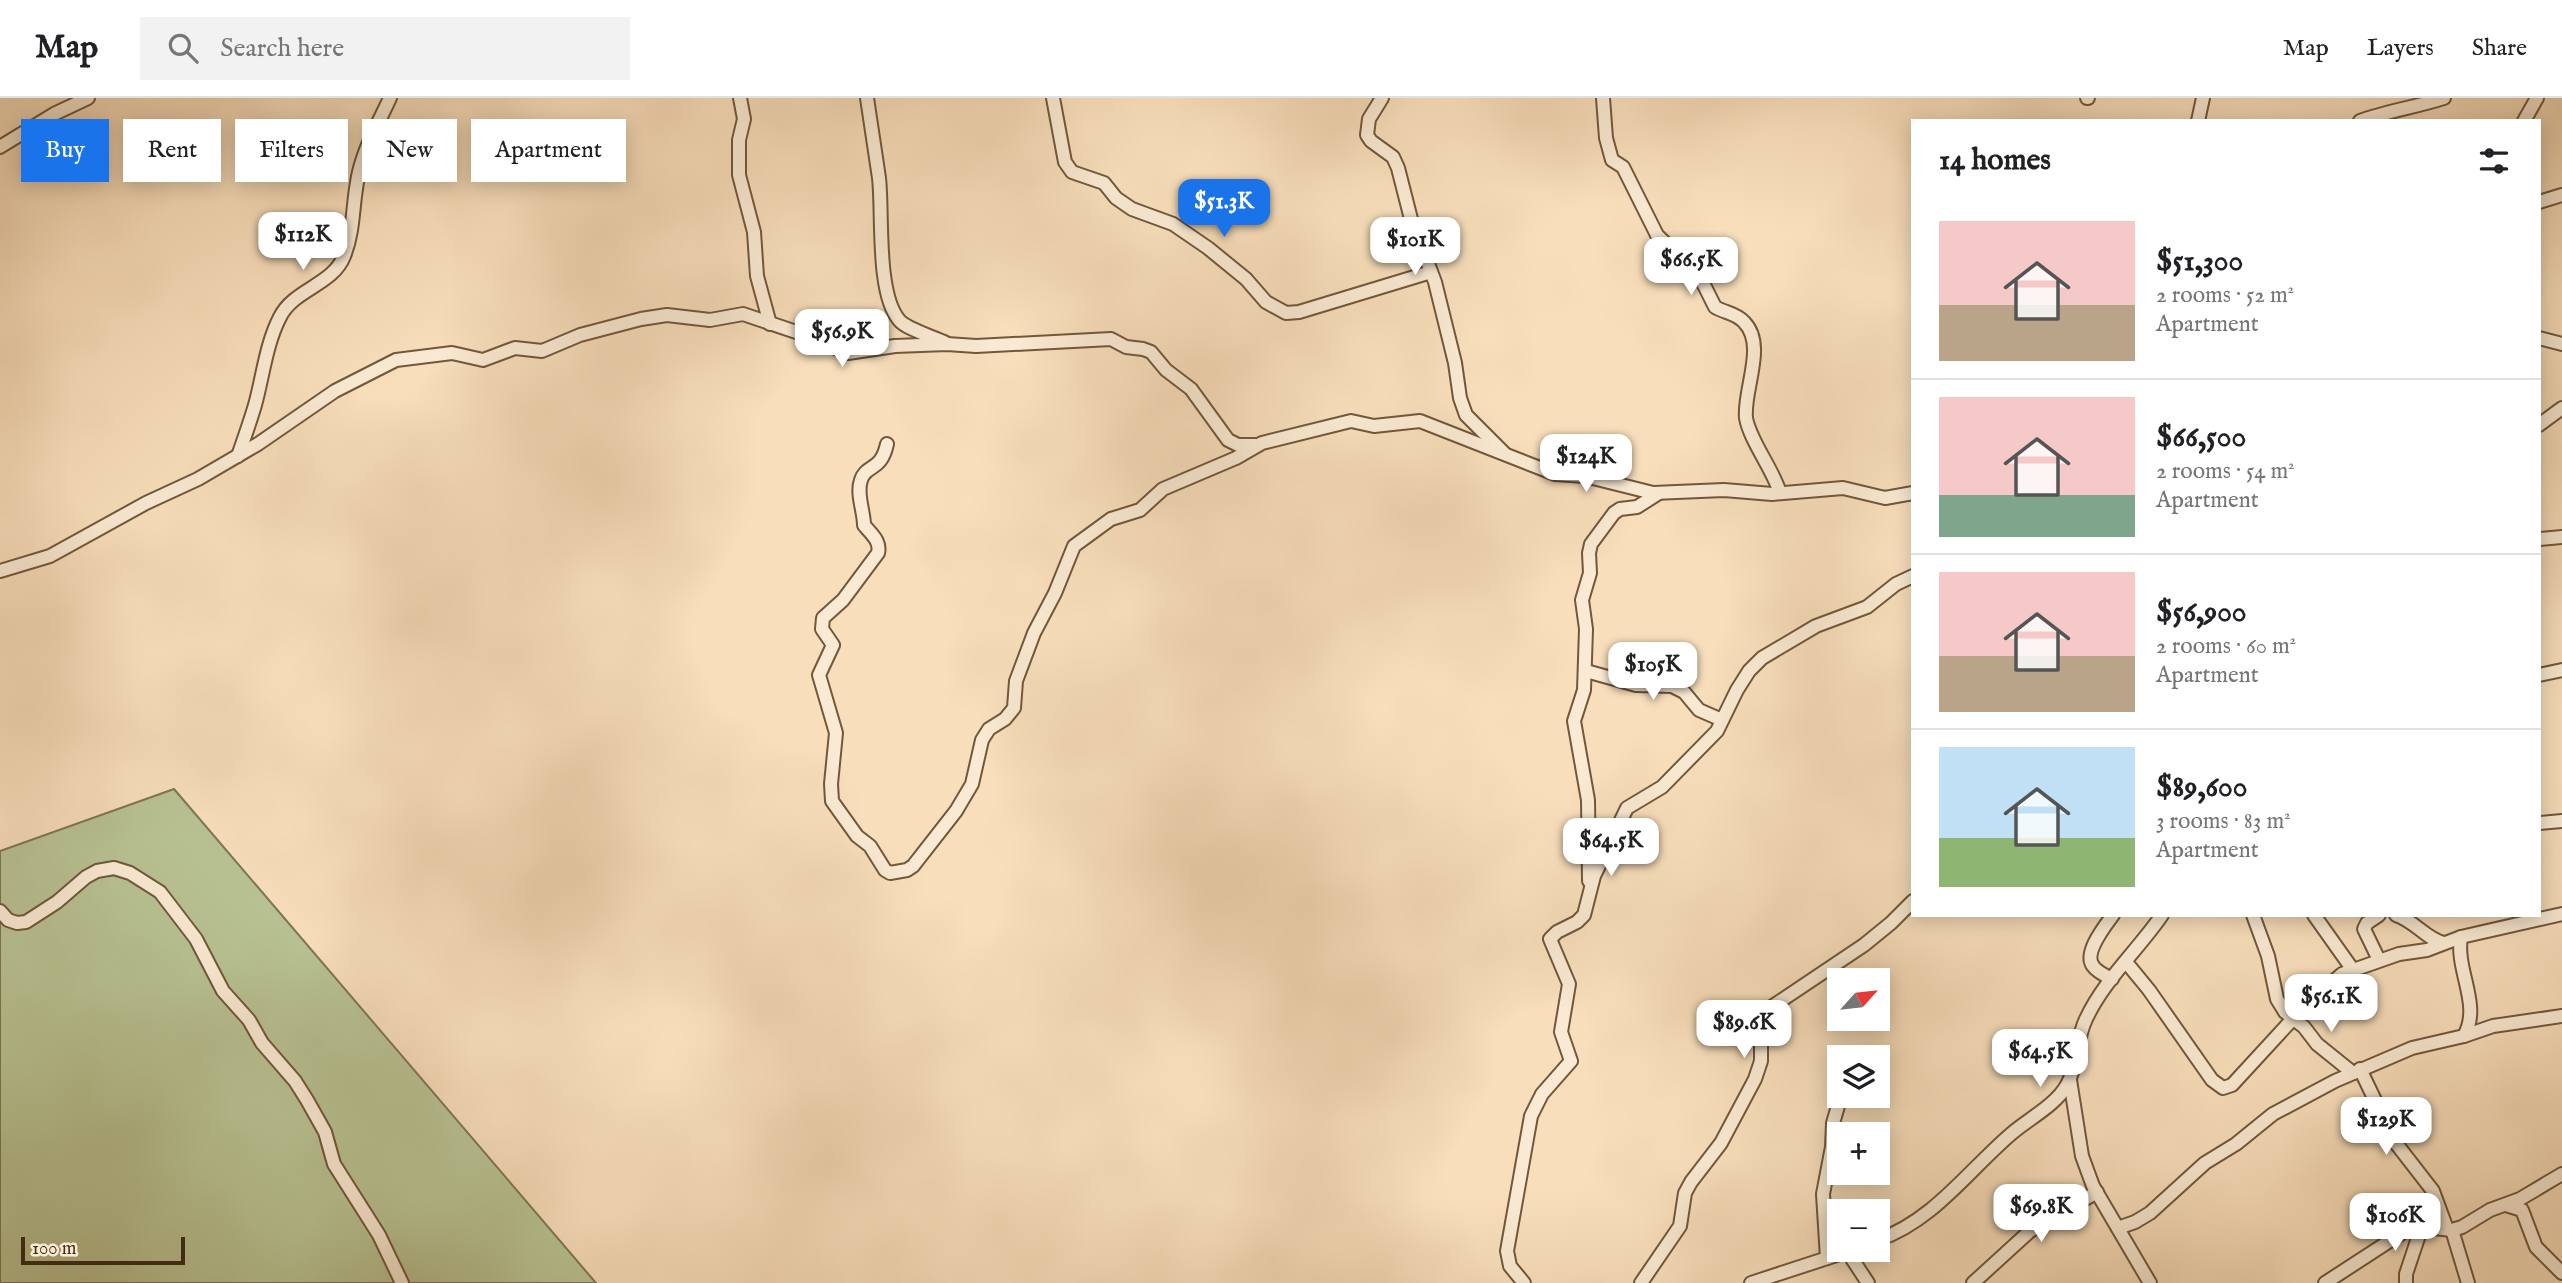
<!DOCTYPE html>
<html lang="en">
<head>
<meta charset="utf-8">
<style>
	body { margin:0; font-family:"IM FELL English",serif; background:#f2f2f2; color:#202124; height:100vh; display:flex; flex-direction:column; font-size:26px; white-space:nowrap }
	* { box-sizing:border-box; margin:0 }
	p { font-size:23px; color:#757577 }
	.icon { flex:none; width:38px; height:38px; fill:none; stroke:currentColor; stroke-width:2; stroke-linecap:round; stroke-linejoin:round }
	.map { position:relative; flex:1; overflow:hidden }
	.details { position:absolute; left:1911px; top:21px; width:630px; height:798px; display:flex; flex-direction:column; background:#fff; border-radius:0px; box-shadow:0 4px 18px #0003 }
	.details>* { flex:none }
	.banner { position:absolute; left:21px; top:21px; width:665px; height:63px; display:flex; gap:14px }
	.needle { width:46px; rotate:63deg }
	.fabs { position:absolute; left:1827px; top:870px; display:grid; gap:14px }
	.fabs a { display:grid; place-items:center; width:63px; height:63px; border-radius:0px; background:#fff; box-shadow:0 4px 18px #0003; font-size:35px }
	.scale { position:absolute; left:21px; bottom:18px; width:164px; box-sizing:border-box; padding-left:7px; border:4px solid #442c12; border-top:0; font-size:19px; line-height:24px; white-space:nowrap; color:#442c12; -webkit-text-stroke:5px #faead3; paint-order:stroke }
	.price { position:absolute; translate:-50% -60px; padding:0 16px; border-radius:14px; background:#fff; color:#222; font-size:23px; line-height:46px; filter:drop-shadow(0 2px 4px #0008) }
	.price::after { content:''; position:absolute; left:50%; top:42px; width:21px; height:16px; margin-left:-10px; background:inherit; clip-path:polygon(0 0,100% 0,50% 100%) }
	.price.on { background:#1a73e8; color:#fff }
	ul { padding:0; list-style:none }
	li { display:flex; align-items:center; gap:21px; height:175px; padding:0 28px }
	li+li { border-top:2px solid #e0e0e0 }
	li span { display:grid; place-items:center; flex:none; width:196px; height:140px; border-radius:0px; color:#555 }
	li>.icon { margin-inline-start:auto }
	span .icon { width:84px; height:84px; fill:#fffc; stroke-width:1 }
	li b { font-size:30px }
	h2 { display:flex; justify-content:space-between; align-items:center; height:84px; padding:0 28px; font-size:30px }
	.chip { padding:0 24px; border-radius:0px; background:#fff; box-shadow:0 4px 18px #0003; font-size:24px; line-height:63px }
	.chip.on { background:#1a73e8; color:#fff }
	header { display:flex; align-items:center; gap:42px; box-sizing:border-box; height:98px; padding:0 35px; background:#fff; border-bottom:2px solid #e0e0e0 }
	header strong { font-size:33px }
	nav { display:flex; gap:38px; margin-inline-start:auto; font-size:24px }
	.search { width:490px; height:63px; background:#f2f2f2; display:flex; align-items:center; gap:18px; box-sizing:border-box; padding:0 24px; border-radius:0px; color:#757577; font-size:26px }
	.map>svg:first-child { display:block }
	.green { fill:#b8c293; stroke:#7e7752; stroke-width:2 }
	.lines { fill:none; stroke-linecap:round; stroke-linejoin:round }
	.minor-casing { stroke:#71583c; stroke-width:16 }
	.minor { stroke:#faead3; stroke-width:12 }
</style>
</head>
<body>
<header>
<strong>Map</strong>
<div class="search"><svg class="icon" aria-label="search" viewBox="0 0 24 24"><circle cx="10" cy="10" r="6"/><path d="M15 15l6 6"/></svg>Search here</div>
<nav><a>Map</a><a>Layers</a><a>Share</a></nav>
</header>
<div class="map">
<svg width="2562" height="1185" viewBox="0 0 2562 1185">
	<rect width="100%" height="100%" fill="#f8debb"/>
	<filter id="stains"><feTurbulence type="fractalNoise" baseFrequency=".00286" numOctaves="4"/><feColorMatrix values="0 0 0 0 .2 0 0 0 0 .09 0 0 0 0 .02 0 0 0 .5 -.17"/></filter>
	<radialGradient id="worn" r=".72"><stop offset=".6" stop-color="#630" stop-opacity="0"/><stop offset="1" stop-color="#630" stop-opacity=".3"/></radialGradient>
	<!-- green -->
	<path class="green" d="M174,691L596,1185H0V753Z"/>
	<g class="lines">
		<!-- minor casing -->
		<g class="minor-casing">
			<g id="minor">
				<path d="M740,0L744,21L739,42V77L754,134L757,178L770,226"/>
				<path d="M867,0C871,27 875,53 879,80C883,114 876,195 899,222C906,231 934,239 946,245"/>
				<path d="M1053,0L1065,64L1072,74L1104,85L1116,100L1132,111L1173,126L1208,150L1246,181L1266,204L1286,215L1299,214L1431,174"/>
				<path d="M1382,0L1369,21L1367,37L1371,43L1393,59L1398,70L1411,121L1435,184L1455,265L1460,300L1466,317L1504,355"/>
				<path d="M1603,0L1606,40L1612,62L1623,69L1657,137L1700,179L1715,209C1725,215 1736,215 1744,224C1767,247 1743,292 1746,320C1750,343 1773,371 1780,395"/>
				<path d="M2087,0H2088"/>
				<path d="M2198,23L2203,0"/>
				<path d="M2360,23C2388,13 2416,9 2444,0"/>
				<path d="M2524,23L2537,0"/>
				<path d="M0,49L54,16L88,0"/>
				<path d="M2539,104L2562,97"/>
				<path d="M2539,240L2562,246"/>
				<path d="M2539,327L2562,310"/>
				<path d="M887,346C881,374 866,366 861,382C856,396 864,413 864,427C871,436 881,443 878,455L843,502L823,520L822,531L833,547L819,577L836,635L831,686L832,703L857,738L870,748L885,772L890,775L907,772L913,768L956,713L972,686L982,642L989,631L1005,621L1014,610L1016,583L1034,535L1055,495L1074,448L1111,421L1140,412L1163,391L1236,360L1262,345L1351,323L1374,328L1420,323L1555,376L1585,378L1653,395L1724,392L1772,396L1843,390L1885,400L1913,395"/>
				<path d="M238,358C244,341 250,324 255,307C263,278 266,246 280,219C294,191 333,187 344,158C355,131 352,103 359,74C365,48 379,24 390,0"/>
				<path d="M2539,441L2562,439"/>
				<path d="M0,473L50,458L146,405L198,381L258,346L335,293L396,262L452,255L483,262L515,250L542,253L580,237L641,221L667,217L710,222L743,216L805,237L848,255L895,248L947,246L976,248L1111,241L1126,249L1143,251L1151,254L1166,272L1191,291L1228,342L1238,347H1257"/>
				<path d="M1586,573L1636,587L1672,588L1684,594L1699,612L1722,622"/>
				<path d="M2539,577L2562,572"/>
				<path d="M2539,725L2562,723"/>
				<path d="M1589,783L1588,702L1574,623L1584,592L1586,531L1582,502L1590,475L1589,455L1591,446L1614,415L1620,411L1637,409L1659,395"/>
				<path d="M0,813L8,822L17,825L26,824L57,804L86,779L97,773L114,770L130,775L160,794L196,841L223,893L249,922L262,945L295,983L307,1002L325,1034L334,1066L379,1137L402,1185"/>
				<path d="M2253,817L2268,858L2277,901L2285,914L2304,929L2317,946L2353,975"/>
				<path d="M2314,817L2353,872"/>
				<path d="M2396,817C2415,823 2426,841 2444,845"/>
				<path d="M2461,839C2455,872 2482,907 2464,938"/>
				<path d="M2379,862L2364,831L2367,825L2379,817"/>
				<path d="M2126,864L2149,892L2212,982L2223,990L2232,987L2301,912L2342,876L2399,856L2427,852L2461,839L2562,816"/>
				<path d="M2112,881C2106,878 2097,874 2093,868C2083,855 2105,828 2113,817"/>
				<path d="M2360,971L2395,1044L2433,1093L2447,1131"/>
				<path d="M2070,982L2082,1058L2093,1088L2150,1185"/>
				<path d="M2506,1107L2522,1112L2536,1149L2562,1175"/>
				<path d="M2118,1130L2135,1124L2150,1115L2205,1065L2236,1046L2273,1016L2335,983L2412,950L2464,938L2493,928L2562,918"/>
				<path d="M2452,1132L2468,1185"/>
				<path d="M1878,1142C1933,1123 1968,1073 2011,1036C2028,1021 2055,1008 2067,987C2078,967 2076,941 2086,921C2104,882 2138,852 2162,817"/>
				<path d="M1847,1153L1868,1185"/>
				<path d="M1827,1160L1823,1096L1832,1049L1833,1025L1841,998"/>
				<path d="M1524,1185L1510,1168L1507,1153L1531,1018L1542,996L1571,963L1561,934L1569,886L1550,841L1557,834L1577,824L1584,817L1594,778L1627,710L1662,689L1717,633L1737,592L1749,573L1762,560L1816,528L1867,509L1896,486L1913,478"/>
				<path d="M1641,1185L1680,1128L1685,1095L1691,1084L1721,1045L1755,981L1761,963V942L1767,912L1864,847L1891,825L1913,803"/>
				<path d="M1751,1185L1852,1152"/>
				<path d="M1973,1185L2030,1133L2097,1094"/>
				<path d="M2325,1185L2408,1131L2416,1128L2452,1132L2462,1129L2490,1112L2520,1101L2562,1076"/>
				<path d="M2406,1185V1176L2422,1128"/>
			</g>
		</g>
		<!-- minor -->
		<use href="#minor" class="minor"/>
	</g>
	<rect width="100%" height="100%" filter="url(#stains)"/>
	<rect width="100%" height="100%" fill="url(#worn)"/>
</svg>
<div class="fabs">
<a><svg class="needle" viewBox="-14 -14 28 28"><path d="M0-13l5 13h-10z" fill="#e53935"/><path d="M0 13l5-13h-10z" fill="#757577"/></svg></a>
<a><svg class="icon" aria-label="layers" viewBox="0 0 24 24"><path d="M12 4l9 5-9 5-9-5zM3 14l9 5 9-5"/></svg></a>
<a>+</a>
<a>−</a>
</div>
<div class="scale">100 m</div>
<b class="price on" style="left:1224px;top:141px">$51.3K</b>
<b class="price" style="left:303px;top:174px">$112K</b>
<b class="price" style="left:1415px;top:179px">$101K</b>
<b class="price" style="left:1691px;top:199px">$66.5K</b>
<b class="price" style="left:842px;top:271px">$56.9K</b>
<b class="price" style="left:1586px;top:396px">$124K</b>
<b class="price" style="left:1653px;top:604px">$105K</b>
<b class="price" style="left:1611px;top:780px">$64.5K</b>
<b class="price" style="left:2331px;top:936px">$56.1K</b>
<b class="price" style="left:1744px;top:962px">$89.6K</b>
<b class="price" style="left:2040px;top:991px">$64.5K</b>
<b class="price" style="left:2386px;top:1059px">$129K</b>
<b class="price" style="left:2041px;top:1146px">$69.8K</b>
<b class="price" style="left:2395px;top:1155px">$106K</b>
<div class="banner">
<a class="chip on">Buy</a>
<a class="chip">Rent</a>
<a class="chip">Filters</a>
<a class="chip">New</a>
<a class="chip">Apartment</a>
</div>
<section class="details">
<h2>14 homes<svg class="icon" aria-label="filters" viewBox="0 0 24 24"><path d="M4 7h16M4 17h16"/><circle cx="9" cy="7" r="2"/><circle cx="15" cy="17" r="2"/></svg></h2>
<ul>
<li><span style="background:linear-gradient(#f6c9c9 60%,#b9a48a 0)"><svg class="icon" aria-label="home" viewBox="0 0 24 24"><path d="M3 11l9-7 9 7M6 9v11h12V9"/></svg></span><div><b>$51,300</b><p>2 rooms · 52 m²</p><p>Apartment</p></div></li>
<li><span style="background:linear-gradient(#f6c9c9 70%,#7fa58c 0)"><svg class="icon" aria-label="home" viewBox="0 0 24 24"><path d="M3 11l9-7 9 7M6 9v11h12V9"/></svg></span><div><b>$66,500</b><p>2 rooms · 54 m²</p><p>Apartment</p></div></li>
<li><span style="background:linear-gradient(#f6c9c9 60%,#b9a48a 0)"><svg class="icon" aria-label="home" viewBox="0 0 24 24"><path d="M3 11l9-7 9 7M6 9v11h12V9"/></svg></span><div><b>$56,900</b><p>2 rooms · 60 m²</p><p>Apartment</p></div></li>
<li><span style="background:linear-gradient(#bfe0f5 65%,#8fb573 0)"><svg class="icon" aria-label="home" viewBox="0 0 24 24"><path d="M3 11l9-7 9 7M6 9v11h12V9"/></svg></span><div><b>$89,600</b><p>3 rooms · 83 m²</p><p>Apartment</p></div></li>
</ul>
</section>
</div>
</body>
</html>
